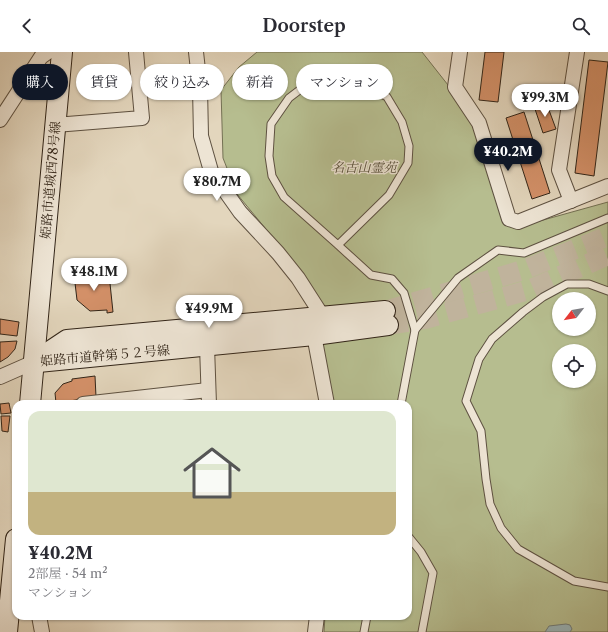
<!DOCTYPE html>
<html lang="ja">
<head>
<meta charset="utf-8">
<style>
	body { margin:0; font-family:"Libre Caslon Text","Noto Serif JP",serif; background:#f7f7f7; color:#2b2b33; height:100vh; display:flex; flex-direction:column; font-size:15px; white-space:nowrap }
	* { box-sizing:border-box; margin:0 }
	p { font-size:13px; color:#7c7c81 }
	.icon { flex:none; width:22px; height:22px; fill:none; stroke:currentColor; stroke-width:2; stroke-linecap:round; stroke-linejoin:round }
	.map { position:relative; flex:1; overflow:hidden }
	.panel { position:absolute; left:12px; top:348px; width:400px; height:220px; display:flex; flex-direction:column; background:#fff; border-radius:12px; box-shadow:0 1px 3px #0004 }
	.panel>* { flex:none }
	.top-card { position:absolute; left:12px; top:12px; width:400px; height:36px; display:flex; gap:8px }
	.needle { width:26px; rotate:239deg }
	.buttons { position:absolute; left:552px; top:240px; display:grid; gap:8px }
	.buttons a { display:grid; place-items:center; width:44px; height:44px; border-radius:50%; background:#fff; box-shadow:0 1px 3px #0004; font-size:20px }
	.price { position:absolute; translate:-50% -34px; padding:0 9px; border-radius:14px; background:#fff; color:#222; font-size:13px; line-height:26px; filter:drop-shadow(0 1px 2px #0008) }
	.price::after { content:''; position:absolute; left:50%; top:24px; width:12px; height:9px; margin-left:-6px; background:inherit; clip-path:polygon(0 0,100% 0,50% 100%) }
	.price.current { background:#111827; color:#fff }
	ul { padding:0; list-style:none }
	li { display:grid; align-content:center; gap:8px; height:212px; padding:0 16px }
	li span { display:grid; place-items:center; height:124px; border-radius:12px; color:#555 }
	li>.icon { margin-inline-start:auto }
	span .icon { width:72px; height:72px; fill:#fffc; stroke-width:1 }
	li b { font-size:17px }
	.tag { padding:0 14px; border-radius:18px; background:#fff; box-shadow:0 1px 3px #0004; font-size:14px; line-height:36px }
	.tag.current { background:#111827; color:#fff }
	header { display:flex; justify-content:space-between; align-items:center; height:52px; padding:0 16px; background:#fff; font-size:18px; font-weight:600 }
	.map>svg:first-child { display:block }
	.green { fill:#b6bd8f; stroke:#747154; fill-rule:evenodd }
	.water { fill:#9ab6bb; stroke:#707c7a }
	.building { fill:#d39068; stroke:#322518 }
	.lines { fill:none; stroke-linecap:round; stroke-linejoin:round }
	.secondary-tunnel { stroke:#c0b39c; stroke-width:20; stroke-dasharray:20 10; stroke-linecap:butt }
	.lane-casing { stroke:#5e5141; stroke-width:9 }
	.street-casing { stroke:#5e5141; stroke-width:16 }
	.secondary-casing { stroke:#322518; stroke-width:22 }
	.lane { stroke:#ede4d4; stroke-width:7 }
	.street { stroke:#ede4d4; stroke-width:14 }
	.secondary { stroke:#ede4d4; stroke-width:20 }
	.labels { text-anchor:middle; stroke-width:3; stroke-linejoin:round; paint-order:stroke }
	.park-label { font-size:13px; font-style:italic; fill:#534b36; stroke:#ede4d4 }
	.street-label { font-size:13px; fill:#322518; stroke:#ede4d4 }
</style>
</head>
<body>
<header><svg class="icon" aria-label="back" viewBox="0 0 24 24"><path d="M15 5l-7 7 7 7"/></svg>Doorstep<svg class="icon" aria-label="search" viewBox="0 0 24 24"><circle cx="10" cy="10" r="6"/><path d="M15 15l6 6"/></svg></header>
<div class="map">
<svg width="608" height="580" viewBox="0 0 608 580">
	<rect width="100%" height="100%" fill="#e3d6bd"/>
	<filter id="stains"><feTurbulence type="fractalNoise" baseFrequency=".005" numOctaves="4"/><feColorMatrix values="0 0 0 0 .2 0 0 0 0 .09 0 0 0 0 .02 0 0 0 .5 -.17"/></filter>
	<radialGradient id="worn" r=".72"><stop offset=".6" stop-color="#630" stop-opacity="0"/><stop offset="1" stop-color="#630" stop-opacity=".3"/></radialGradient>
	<!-- green -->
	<path class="green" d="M257,0H422L448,33L473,74L518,175L608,150V580H324L325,564H408V352H331L303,222L237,142L223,106L221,38L239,15ZM559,247H589V277H559ZM559,299H589V329H559Z"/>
	<!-- water -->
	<path class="water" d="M566,572L570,573L572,577L570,580H545L549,574Z"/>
	<!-- building -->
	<g class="building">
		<path d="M485,0H504L498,50L479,48Z"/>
		<path d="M589,8L608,10L594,124L575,121Z"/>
		<path d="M546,50L556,77L543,81L534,54Z"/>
		<path d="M524,60L550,141L532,147L506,66Z"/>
		<path d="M109,222L113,260L107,261V258L90,259L77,248L75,231H72V225Z"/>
		<path d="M0,267L19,270L17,284L0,282Z"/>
		<path d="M17,289L15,297L8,305L0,310V290Z"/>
		<path d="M95,324L96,345L56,351L55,341L63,332L72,329V327Z"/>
		<path d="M9,351L11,361L1,362L0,352Z"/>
		<path d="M1,364H10L8,380L2,379Z"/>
	</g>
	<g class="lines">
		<!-- secondary-tunnel -->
		<g class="secondary-tunnel">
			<path d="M385,259L523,218L608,184"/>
			<path d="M388,273L425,267L529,238L608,203"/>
		</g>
		<!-- lane casing -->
		<g class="lane-casing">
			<g id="lane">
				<path d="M338,193L284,145L272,124L269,104L271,72L289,46L310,30L335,26L355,28L387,45L402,70L409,94L408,111L389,143L338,193L371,223L392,227L404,241L415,278"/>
				<path d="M608,239L589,232H567L543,245L523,260L492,287L479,307L466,349L481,379L486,427L490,452L501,476L518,497L574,529L608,535"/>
				<path d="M401,352L415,278L458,226L498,198L524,201L608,166"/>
				<path d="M408,484L421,500L433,521L422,580"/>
				<path d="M364,580L367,564"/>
			</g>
		</g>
		<!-- street casing -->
		<g class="street-casing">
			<g id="street">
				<path d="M196,0L200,36L201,84L211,119L240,160L278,201L298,226L323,265"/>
				<path d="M460,0L455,35L479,71L509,167L518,170L608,134"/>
				<path d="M0,68L41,5L48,0"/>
				<path d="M55,73L142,66L136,0"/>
				<path d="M571,149L559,118L577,0"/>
				<path d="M314,283L327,352"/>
				<path d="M207,294L209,352"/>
				<path d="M0,325L34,310"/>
				<path d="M83,352L208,338"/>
				<path d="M39,564L42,580"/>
				<path d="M315,580L317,564"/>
			</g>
		</g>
		<!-- secondary casing -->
		<g class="secondary-casing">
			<g id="secondary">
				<path d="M34,310L67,288L385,259"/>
				<path d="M38,310L314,283L388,273"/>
				<path d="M30,352L62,0"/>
				<path d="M7,580L16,487"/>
			</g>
		</g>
		<!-- lane -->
		<use href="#lane" class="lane"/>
		<!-- street -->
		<use href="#street" class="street"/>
		<!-- secondary -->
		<use href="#secondary" class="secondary"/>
	</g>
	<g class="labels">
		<!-- park labels -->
		<g class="park-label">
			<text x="364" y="120">名古山霊苑</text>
		</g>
		<!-- street labels -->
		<g class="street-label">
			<text transform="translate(50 128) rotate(-85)" y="5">姫路市道城西78号線</text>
			<text transform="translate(105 303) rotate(-5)" y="5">姫路市道幹第５２号線</text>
		</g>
	</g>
	<rect width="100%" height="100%" filter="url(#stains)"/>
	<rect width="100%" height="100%" fill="url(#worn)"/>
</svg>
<div class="buttons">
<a><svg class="needle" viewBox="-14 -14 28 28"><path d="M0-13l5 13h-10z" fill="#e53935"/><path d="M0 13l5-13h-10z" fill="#7c7c81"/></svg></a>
<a><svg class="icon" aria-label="locate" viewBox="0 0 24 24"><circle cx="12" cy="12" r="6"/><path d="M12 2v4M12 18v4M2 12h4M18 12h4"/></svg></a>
</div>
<b class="price" style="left:545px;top:66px">¥99.3M</b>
<b class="price current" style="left:508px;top:120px">¥40.2M</b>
<b class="price" style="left:217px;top:150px">¥80.7M</b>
<b class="price" style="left:94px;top:240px">¥48.1M</b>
<b class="price" style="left:209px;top:277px">¥49.9M</b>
<div class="top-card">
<a class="tag current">購入</a>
<a class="tag">賃貸</a>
<a class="tag">絞り込み</a>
<a class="tag">新着</a>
<a class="tag">マンション</a>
</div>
<section class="panel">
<ul>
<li><span style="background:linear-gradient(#dfe7d0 65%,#c2b280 0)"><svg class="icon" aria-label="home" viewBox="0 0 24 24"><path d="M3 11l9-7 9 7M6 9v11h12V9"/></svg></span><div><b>¥40.2M</b><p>2部屋 · 54 m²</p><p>マンション</p></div></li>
</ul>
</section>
</div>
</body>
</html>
